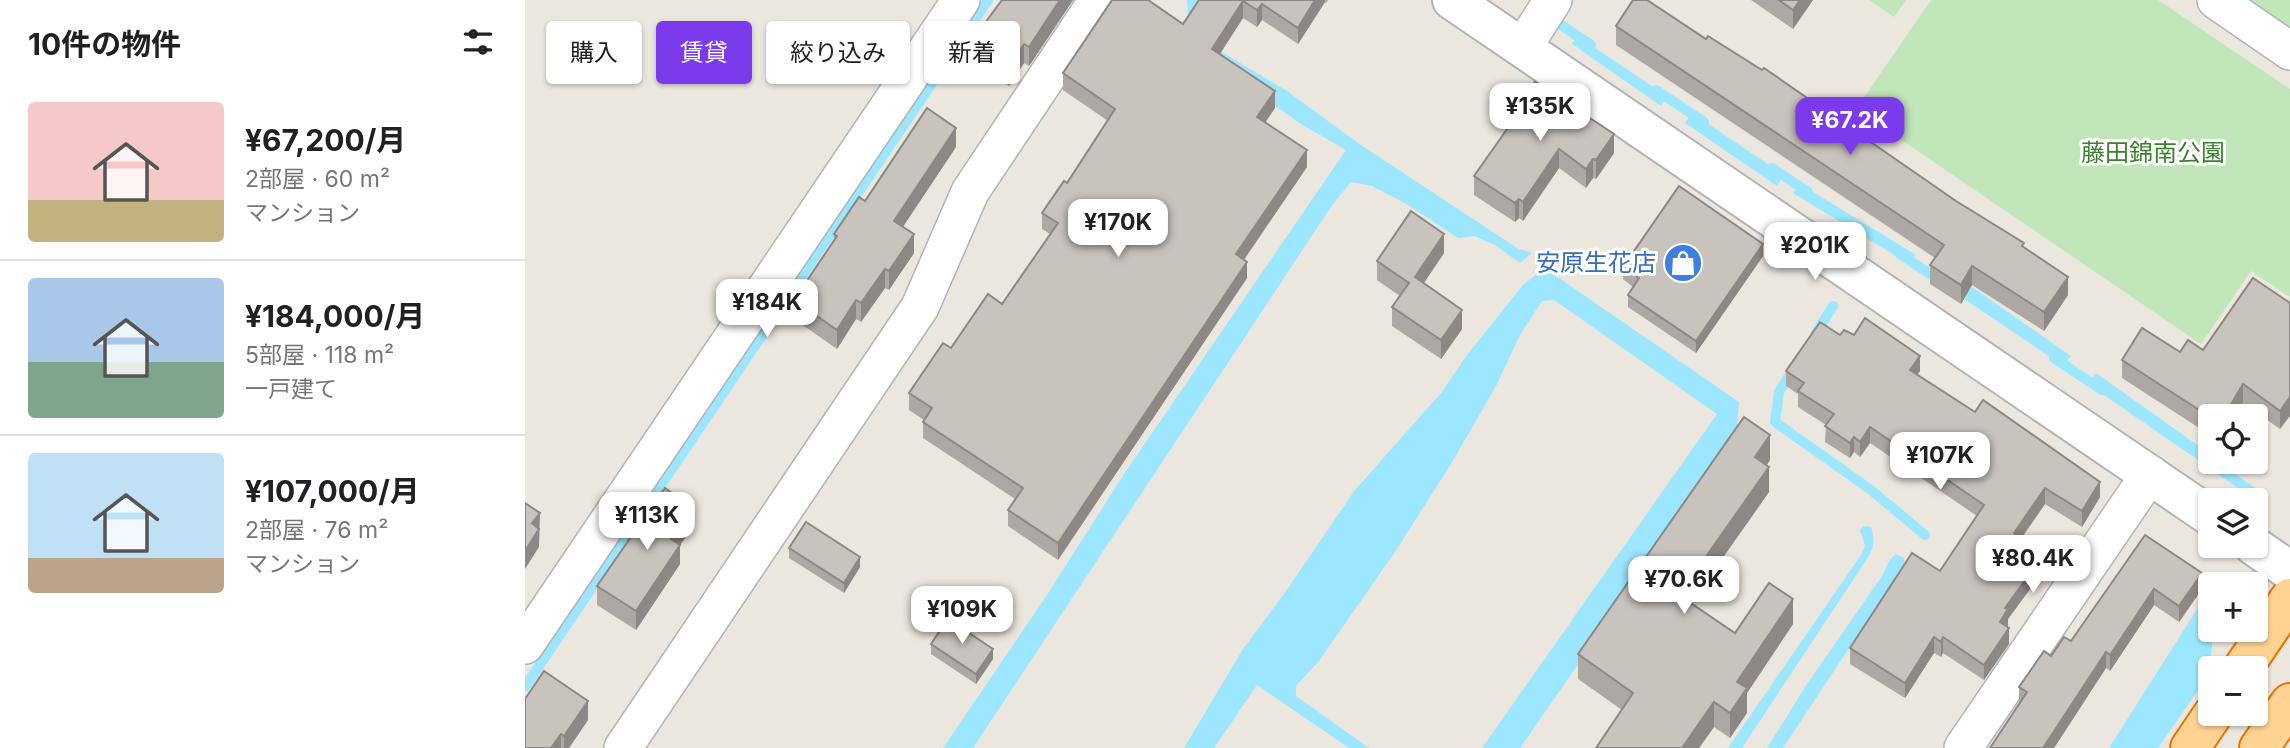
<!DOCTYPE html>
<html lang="ja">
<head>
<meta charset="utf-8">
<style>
	body { margin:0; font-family:Inter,"Noto Sans JP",sans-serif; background:#f6f6f6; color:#202124; height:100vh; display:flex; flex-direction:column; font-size:26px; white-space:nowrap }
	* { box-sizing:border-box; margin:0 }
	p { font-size:23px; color:#757577 }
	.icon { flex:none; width:38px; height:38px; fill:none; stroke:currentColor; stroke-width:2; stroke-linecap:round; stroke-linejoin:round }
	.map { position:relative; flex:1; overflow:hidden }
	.panel { display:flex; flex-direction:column; background:#fff; width:525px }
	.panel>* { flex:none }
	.hud { position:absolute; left:21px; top:21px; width:665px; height:63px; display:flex; gap:14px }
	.tools { position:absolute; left:1673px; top:404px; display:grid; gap:14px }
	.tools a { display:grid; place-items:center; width:70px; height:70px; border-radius:7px; background:#fff; box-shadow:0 2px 5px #0004; font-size:35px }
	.price { position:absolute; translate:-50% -60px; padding:0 16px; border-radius:14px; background:#fff; color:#222; font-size:23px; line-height:46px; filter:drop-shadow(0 2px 4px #0008) }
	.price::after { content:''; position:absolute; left:50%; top:42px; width:21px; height:16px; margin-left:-10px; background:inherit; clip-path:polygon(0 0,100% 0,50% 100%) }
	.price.current { background:#7c3aed; color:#fff }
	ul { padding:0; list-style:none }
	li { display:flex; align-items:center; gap:21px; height:175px; padding:0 28px }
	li+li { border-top:2px solid #e0e0e0 }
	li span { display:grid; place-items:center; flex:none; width:196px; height:140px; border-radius:7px; color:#555 }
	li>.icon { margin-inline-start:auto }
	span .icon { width:84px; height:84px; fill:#fffc; stroke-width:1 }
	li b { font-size:30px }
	h2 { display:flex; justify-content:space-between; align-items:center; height:84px; padding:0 28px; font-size:30px }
	.chip { padding:0 24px; border-radius:7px; background:#fff; box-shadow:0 2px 5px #0004; font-size:24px; line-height:63px }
	.chip.current { background:#7c3aed; color:#fff }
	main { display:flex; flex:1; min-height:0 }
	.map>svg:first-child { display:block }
	.green { fill:#c1e6b9 }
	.water { fill:#9ce7ff }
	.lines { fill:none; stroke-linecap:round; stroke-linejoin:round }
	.stream { stroke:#9ce7ff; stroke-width:10 }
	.minor-casing { stroke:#b0b4b8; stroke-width:40 }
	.tertiary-casing { stroke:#b0b4b8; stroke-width:42 }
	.trunk-casing { stroke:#eb7400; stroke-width:42 }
	.minor { stroke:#fff; stroke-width:37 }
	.tertiary { stroke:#fff; stroke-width:38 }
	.trunk { stroke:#ffd392; stroke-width:38 }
	.wall { fill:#ada8a3 }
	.shaded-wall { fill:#8d8885 }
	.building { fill:#c9c3be; stroke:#8d8885; stroke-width:2 }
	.labels { text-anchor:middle; stroke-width:6; stroke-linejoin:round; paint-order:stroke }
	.park-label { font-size:24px; fill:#3b822e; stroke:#fff }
	.shop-label { font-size:24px; fill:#366cbe; stroke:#fff; text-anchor:end }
</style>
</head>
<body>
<main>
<section class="panel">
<h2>10件の物件<svg class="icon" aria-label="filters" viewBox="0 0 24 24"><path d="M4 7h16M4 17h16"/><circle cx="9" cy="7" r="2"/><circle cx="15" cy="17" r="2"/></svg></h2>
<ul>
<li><span style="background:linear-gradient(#f6c9c9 70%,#c2b280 0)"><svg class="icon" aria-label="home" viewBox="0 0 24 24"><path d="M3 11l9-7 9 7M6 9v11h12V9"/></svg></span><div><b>¥67,200/月</b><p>2部屋 · 60 m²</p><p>マンション</p></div></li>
<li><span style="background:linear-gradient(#a9c7e8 60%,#7fa58c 0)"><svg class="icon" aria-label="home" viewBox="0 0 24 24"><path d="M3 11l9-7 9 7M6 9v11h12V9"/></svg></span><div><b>¥184,000/月</b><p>5部屋 · 118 m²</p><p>一戸建て</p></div></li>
<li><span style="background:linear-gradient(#bfe0f5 75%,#b9a48a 0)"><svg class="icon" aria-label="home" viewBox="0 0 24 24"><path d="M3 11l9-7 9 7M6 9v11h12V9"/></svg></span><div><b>¥107,000/月</b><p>2部屋 · 76 m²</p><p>マンション</p></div></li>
</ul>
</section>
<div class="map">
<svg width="1765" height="748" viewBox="0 0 1765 748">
	<rect width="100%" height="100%" fill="#ece7de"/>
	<!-- green -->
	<g class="green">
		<path d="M1344,0H1381L1369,17Z"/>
		<path d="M1406,0H1633L1765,89V297L1726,271L1676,344L1331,109Z"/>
		<path d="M1722,0H1765V29Z"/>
	</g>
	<!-- water -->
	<g class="water">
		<path d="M662,0H678L695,51L762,91L833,143L992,248L1007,253L995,263L970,245L949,236L933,238L883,205L847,186L826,182L808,204L448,748H418L522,595L599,474L821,150L776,124L665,45Z"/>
		<path d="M1052,36L1142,96L1136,106L1047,44Z"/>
		<path d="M1167,113L1259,175L1252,186L1160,123Z"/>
		<path d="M1275,184L1391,255L1384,264L1268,193Z"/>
		<path d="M1021,267L1031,276L1214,402L1211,437L995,748H957L1192,414L1029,300L1017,301L995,335L971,386L926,464L872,549L794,661L771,686V696L844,748H824L732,685L689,748H659L718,649L761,591L830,490L916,393L942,355L998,285Z"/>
		<path d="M1431,276L1546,356L1538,366L1438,298Z"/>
		<path d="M1571,373L1685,454V462H1697L1706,468L1699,478L1563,384Z"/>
		<path d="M1339,526L1346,527C1351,542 1348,550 1340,562L1217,748H1203L1336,555L1340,546L1335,530Z"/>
		<path d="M1371,554L1379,558V565L1258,748H1242L1282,684L1357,576L1364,561Z"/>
		<path d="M1683,592L1685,593V630H1688L1685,673L1633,748H1584Z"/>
	</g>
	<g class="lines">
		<!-- stream -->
		<g class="stream">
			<path d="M1024,17L1066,45"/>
			<path d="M1131,90L1179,122"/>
			<path d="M1247,168L1283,192"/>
			<path d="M1375,254L1417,282"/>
			<path d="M1291,333L1308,306"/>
			<path d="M1529,358L1577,390"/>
			<path d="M1267,371L1254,392L1250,422L1346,490L1400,535"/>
			<path d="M1691,467L1736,498"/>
			<path d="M0,687L463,0"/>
		</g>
		<!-- minor casing -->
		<g class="minor-casing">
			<g id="minor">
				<path d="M1691,0L1765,51"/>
				<path d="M998,47L1028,0"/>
				<path d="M0,645L436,0"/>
				<path d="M98,748L395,307L445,192L573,0"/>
				<path d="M1438,748L1625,474"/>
			</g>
		</g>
		<!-- tertiary casing -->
		<g class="tertiary-casing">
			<g id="tertiary">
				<path d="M927,0L1685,516"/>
				<path d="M1729,546L1765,571"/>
			</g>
		</g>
		<!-- trunk casing -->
		<g class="trunk-casing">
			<g id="trunk">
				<path d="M1718,668L1765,598"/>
				<path d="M1665,748L1688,714"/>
				<path d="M1734,748L1765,703"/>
			</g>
		</g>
		<!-- minor -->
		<use href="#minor" class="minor"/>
		<!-- tertiary -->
		<use href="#tertiary" class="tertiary"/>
		<!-- trunk -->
		<use href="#trunk" class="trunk"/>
	</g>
	<!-- wall -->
	<g class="wall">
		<path d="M548,0L504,66L499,63L484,86L446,61V42Z"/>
		<path d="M674,0H803L801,3L800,2L773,44L737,20L732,27L718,18L695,54L750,108L740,123L782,167L719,260L722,278L533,560L483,526V510L490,499L398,438V422L399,420L384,410V393L426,348L477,304L525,234L517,229V213L542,183L583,121L538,90V73L658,24Z"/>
		<path d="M1226,0H1288L1268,29Z"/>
		<path d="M1091,26L1499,248L1543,295L1519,331L1447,285L1436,304L1405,284V265L1410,258L1091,45Z"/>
		<path d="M989,113L1089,153L1071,179L1068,178L1061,188L1034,168L998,221L994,218L990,222L949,195V176L989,120Z"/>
		<path d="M431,147L378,227L389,253L364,290L360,288L336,322L331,319L312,349L269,319V300L309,241V234L340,201Z"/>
		<path d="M919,253L899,283L937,329L916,359L867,326V307L875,296L852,280V261Z"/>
		<path d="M1238,256L1171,353L1103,307V295L1108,287L1098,279V267Z"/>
		<path d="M1765,303L1755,429L1718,403L1710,416H1685V435L1597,378V360L1678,350Z"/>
		<path d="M1315,335L1395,371L1392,375L1575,497L1557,527L1520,504L1497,538L1519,570L1483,619V625L1482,627L1484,644L1459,680L1418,653L1416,657L1409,653L1380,698L1325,664V648L1415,571L1452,516L1345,443L1335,457L1329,452L1325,458L1300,442L1301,425L1273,407V394L1261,386V371Z"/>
		<path d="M1245,460L1241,466L1244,492L1166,603L1210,633L1268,624L1222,693V713L1205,738L1189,727L1174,748H1071L1097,710L1053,679V654Z"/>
		<path d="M168,527L155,545V564L111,630L72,605V586Z"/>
		<path d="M1620,535L1677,589L1654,622L1629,605L1585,671L1581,668L1529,748H1465L1494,704V687L1526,656L1546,641Z"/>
		<path d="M264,548L335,567L319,593L264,558Z"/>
		<path d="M406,644L468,659L451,684L406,654Z"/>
		<path d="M63,720L44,748H0Z"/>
	</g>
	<!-- shaded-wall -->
	<g class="shaded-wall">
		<path d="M535,0H548L504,66V47Z"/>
		<path d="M790,0H800V2L773,44V28Z"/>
		<path d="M1275,0H1288L1268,29V10Z"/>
		<path d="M718,1V18L687,66V49Z"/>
		<path d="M737,4V20L732,27V10Z"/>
		<path d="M499,44V63L484,86V67Z"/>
		<path d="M750,91V108L732,134V117Z"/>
		<path d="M431,128V147L369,240V221Z"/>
		<path d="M1089,134V153L1071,179V160Z"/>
		<path d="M1034,149V168L998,221V202Z"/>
		<path d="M782,150V167L711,271V254Z"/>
		<path d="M1068,159V178L1061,188V169Z"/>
		<path d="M994,199V218L990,222V203Z"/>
		<path d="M389,234V253L364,290V271Z"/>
		<path d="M919,234V253L890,296V277Z"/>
		<path d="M1238,244V256L1171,353V341Z"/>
		<path d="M722,262V278L533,560V543Z"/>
		<path d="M1447,266V285L1436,304V285Z"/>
		<path d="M360,269V288L336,322V303Z"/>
		<path d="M1543,277V295L1519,331V312Z"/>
		<path d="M331,300V319L312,349V330Z"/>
		<path d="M937,310V329L916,359V340Z"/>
		<path d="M1395,356V371L1385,385V370Z"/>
		<path d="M1718,384V403L1710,416H1702V411Z"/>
		<path d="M1765,397V416L1755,429V411Z"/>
		<path d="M1345,427V443L1335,457V442Z"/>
		<path d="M1245,435V460L1230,482V457Z"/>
		<path d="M1329,437V452L1325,458V443Z"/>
		<path d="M1244,467V492L1154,620V595Z"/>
		<path d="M1575,482V497L1557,527V511Z"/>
		<path d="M1520,488V504L1489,548V533Z"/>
		<path d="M168,508V527L155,545V564L111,630V611L146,539Z"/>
		<path d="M15,513L14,547L0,569V551L7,523Z"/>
		<path d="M1519,554V570L1483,619V625L1475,638V622L1480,608Z"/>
		<path d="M335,557V567L319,593V583Z"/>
		<path d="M1677,573V589L1654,622V606Z"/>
		<path d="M1629,589V605L1585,671V655Z"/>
		<path d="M1268,599V624L1222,693V713L1205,738V713L1212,682Z"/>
		<path d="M1484,628V644L1459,680V665Z"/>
		<path d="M1409,637V653L1380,698V683Z"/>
		<path d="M1418,637V653L1416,657V642Z"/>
		<path d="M468,649V659L451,684V674Z"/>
		<path d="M1581,652V668L1529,748H1518Z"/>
		<path d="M63,701V720L44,748H39V736Z"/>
		<path d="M1189,702V727L1174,748H1157Z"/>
		<path d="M36,734V748H26Z"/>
	</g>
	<!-- building -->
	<g class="building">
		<path d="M477,0H535L504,47L499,44L484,67L446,42Z"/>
		<path d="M587,0H623L658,24L674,0H790L773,28L737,4L732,10L718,1L687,49L750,91L732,117L782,150L711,254L722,262L533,543L483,510L498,488L398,422L407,408L384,393L418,343L426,348L463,294L477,304L533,223L517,213L539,181L542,183L590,109L538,73Z"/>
		<path d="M1108,0H1122L1181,39L1183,36L1237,70L1239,68L1431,201L1499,243L1497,246L1543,277L1519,312L1447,266L1436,285L1405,265L1419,245L1091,26Z"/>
		<path d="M1254,0H1275L1268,10Z"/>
		<path d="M1010,82L1089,134L1071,160L1068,159L1061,169L1034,149L998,202L994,199L990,203L949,176L992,115L989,113Z"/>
		<path d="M402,108L431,128L369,221L389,234L364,271L360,269L336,303L331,300L312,330L269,300L312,236L309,234L334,197L340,201Z"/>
		<path d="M1154,186L1238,244L1171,341L1103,295L1114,278L1098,267Z"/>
		<path d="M886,211L919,234L890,277L937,310L916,340L867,307L884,283L852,261Z"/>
		<path d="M1728,278L1765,303V397L1755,411L1718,384L1702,411L1699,408L1694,416L1685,417L1597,360L1617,328L1655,352L1663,340L1678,350Z"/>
		<path d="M1340,318L1395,356L1385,370L1450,412L1458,400L1575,482L1557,511L1520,488L1489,533L1519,554L1480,608L1483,609L1475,622L1484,628L1459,665L1418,637L1416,642L1409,637L1380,683L1325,648L1387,553L1415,571L1459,505L1345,427L1335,442L1329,437L1325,443L1300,426L1309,414L1273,391L1279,383L1261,371L1295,322L1315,335L1319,330L1329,335Z"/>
		<path d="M1219,417L1245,435L1230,457L1244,467L1154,595L1210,633L1244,583L1268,599L1212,682L1222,688L1205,713L1189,702L1157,748H1071L1108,693L1053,654Z"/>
		<path d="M140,488L168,508L146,539L155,545L111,611L72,586Z"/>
		<path d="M0,503L15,513L7,523L14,529L0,551Z"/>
		<path d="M281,522L335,557L319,583L264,548Z"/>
		<path d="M1620,535L1677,573L1654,606L1629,589L1585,655L1581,652L1518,748H1465L1502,692L1494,687L1519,651L1526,656L1539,637L1546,641Z"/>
		<path d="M423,619L468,649L451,674L406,644Z"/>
		<path d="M19,671L63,701L39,736L36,734L26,748H0V699Z"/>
	</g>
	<!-- icons -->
	<defs>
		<g id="shop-disc" transform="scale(2.0125)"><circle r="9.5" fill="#3f7fe0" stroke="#fff"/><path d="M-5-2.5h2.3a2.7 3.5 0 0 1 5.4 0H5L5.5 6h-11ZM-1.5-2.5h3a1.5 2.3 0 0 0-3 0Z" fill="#fff"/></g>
	</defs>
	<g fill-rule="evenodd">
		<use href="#shop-disc" x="1158" y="263"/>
	</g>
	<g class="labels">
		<!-- park labels -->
		<g class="park-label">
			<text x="1628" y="161">藤田錦南公園</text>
		</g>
		<!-- shop labels -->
		<g class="shop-label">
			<text x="1131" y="271">安原生花店</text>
		</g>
	</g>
</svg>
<div class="tools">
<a><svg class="icon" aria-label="locate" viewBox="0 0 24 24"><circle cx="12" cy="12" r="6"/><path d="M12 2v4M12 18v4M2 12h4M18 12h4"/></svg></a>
<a><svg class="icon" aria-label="layers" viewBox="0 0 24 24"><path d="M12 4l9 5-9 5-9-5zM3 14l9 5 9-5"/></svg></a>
<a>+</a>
<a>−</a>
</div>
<b class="price" style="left:1015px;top:143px">¥135K</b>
<b class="price current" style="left:1325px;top:157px">¥67.2K</b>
<b class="price" style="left:593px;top:259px">¥170K</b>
<b class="price" style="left:1290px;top:282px">¥201K</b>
<b class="price" style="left:242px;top:339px">¥184K</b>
<b class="price" style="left:1415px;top:492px">¥107K</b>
<b class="price" style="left:122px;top:552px">¥113K</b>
<b class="price" style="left:1508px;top:595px">¥80.4K</b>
<b class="price" style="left:1159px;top:616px">¥70.6K</b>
<b class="price" style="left:437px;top:646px">¥109K</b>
<div class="hud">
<a class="chip">購入</a>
<a class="chip current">賃貸</a>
<a class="chip">絞り込み</a>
<a class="chip">新着</a>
</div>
</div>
</main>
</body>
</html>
